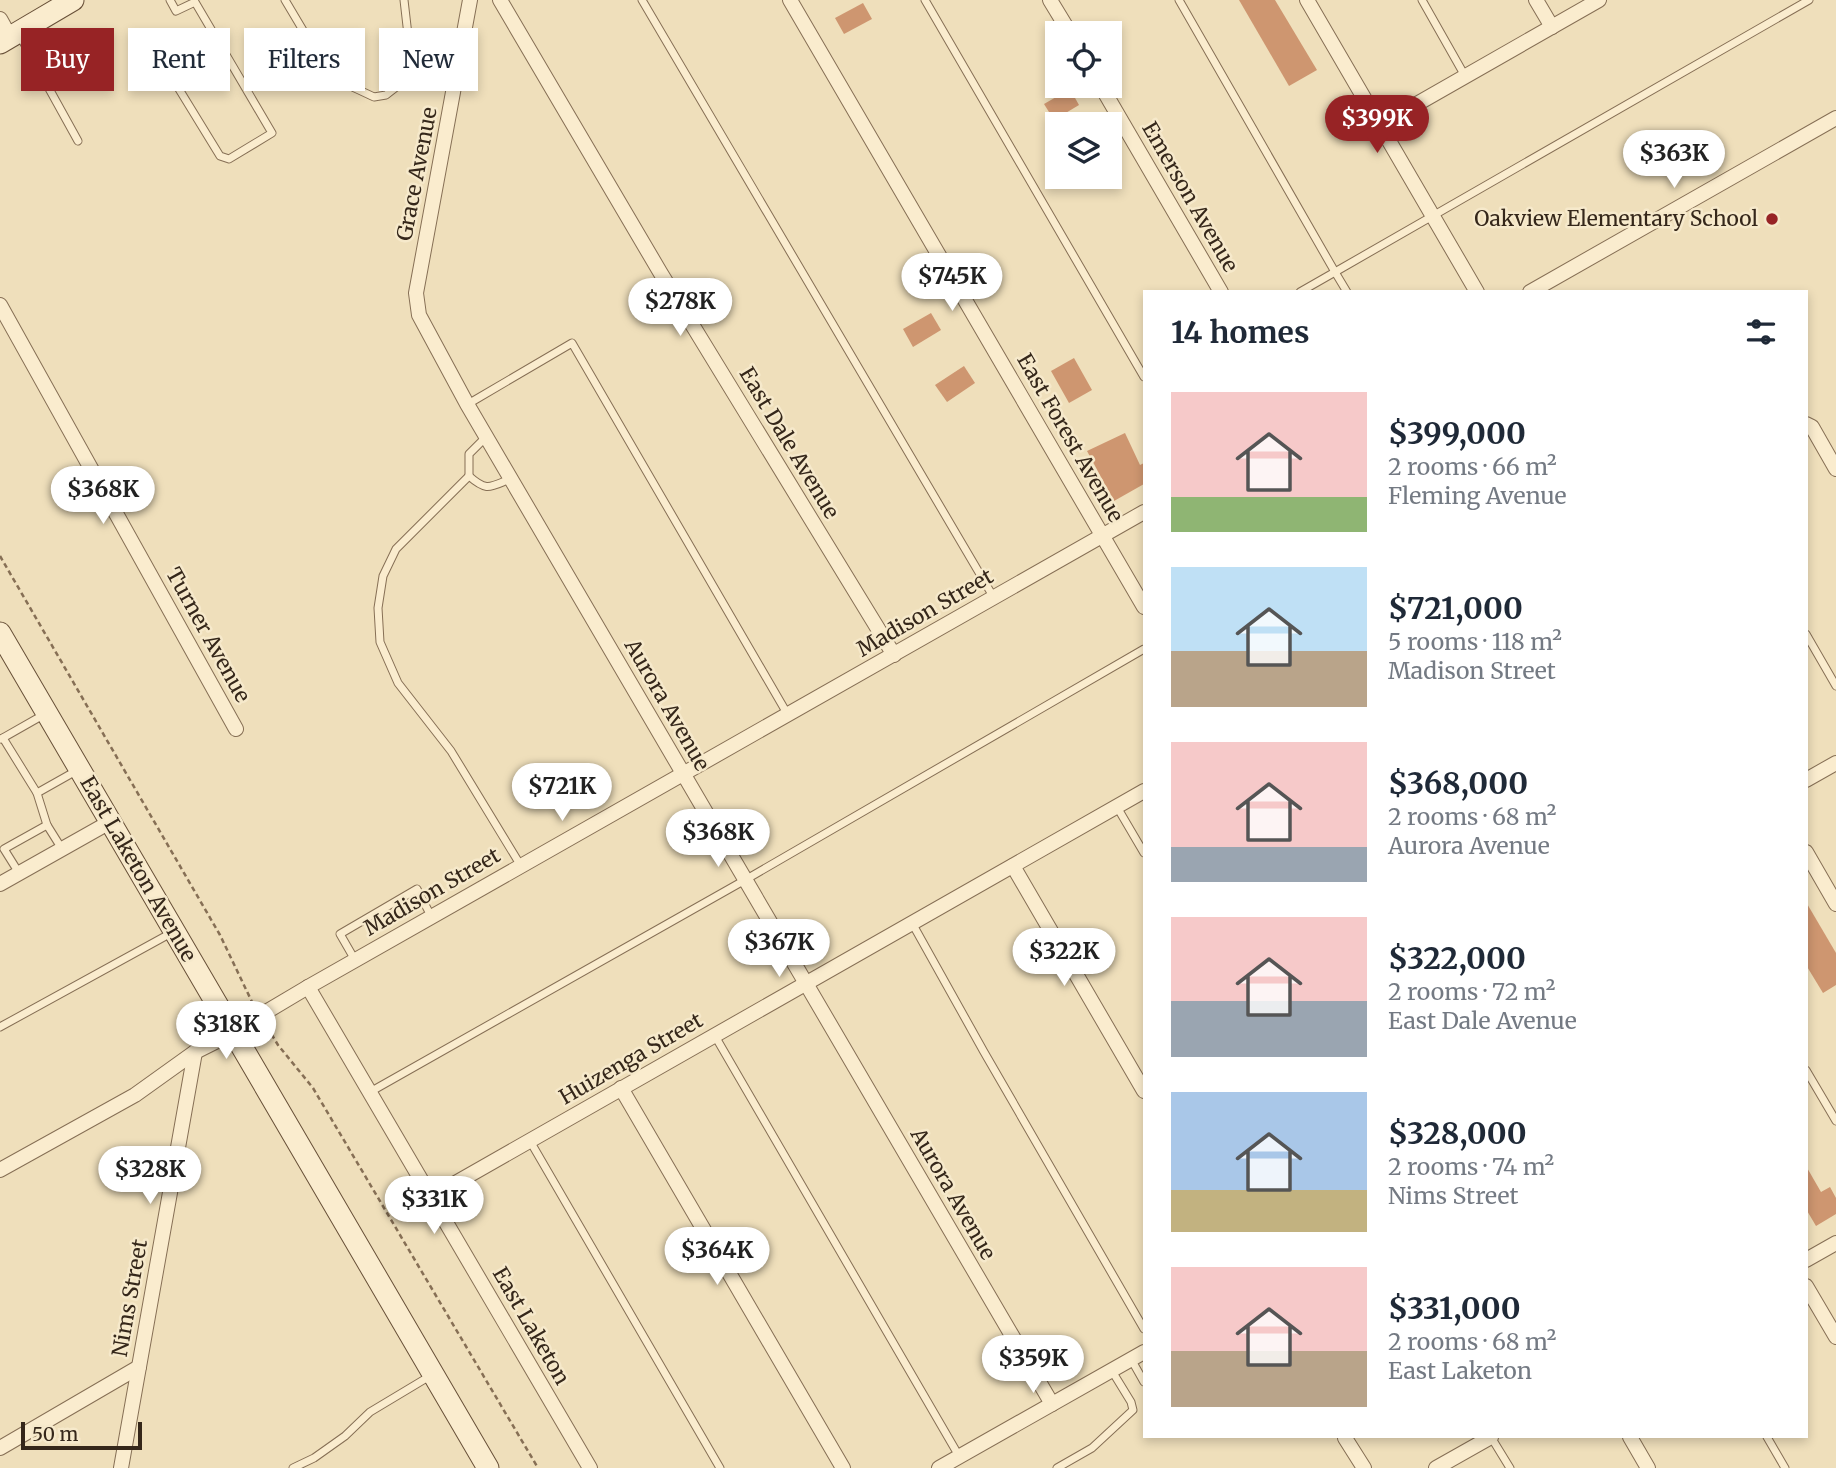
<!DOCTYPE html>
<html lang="en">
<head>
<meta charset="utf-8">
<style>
	body { margin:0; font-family:Merriweather,serif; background:#f2f2f3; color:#1f2937; height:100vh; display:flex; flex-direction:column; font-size:26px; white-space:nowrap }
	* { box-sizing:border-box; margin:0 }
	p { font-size:23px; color:#747a83 }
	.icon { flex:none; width:38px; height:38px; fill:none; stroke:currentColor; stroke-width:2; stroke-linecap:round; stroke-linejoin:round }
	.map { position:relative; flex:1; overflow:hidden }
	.sheet { position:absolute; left:1143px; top:290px; width:665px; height:1148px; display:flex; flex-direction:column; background:#fff; border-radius:0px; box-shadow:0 4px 10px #0003 }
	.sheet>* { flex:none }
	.hud { position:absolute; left:21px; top:28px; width:665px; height:63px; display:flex; gap:14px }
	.tools { position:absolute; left:1045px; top:21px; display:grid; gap:14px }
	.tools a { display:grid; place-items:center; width:77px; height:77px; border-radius:0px; background:#fff; box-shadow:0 4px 10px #0003; font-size:35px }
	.scale { position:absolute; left:21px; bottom:18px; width:121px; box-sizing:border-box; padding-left:7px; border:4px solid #35271a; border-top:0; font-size:19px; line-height:24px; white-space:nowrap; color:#35271a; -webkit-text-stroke:5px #f6e9cb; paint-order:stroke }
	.price { position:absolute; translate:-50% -60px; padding:0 16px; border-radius:24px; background:#fff; color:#222; font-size:23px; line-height:46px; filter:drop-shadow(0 2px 4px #0008) }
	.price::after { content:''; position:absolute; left:50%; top:42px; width:21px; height:16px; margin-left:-10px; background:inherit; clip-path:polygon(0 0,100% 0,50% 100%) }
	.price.selected { background:#972325; color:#fff }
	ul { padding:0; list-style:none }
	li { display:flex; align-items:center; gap:21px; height:175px; padding:0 28px }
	li span { display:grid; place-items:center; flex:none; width:196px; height:140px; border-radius:0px; color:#555 }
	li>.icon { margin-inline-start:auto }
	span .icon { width:84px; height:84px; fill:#fffc; stroke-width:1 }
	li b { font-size:30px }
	h2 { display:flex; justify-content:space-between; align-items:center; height:84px; padding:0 28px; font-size:30px }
	.tag { padding:0 24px; border-radius:0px; background:#fff; box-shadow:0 4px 10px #0003; font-size:24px; line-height:63px }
	.tag.selected { background:#972325; color:#fff }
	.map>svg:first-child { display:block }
	.building { fill:#ce9670 }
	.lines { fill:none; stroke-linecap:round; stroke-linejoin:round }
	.lane-casing { stroke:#866f55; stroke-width:9 }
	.street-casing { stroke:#866f55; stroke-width:16 }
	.secondary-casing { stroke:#685038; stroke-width:23 }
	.path { stroke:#866f55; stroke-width:2.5; stroke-dasharray:5 3.5; stroke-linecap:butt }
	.lane { stroke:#faecce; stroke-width:7 }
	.street { stroke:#faecce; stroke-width:14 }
	.secondary { stroke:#faecce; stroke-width:21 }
	.poi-dot { fill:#972325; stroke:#f6e9cb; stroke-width:2.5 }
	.labels { text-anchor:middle; stroke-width:5; stroke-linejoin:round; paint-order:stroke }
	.street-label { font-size:21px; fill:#35271a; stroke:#f6e9cb }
	.poi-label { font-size:21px; fill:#35271a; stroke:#f6e9cb; text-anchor:end }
</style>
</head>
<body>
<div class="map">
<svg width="1836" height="1468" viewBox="0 0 1836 1468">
	<rect width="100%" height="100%" fill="#efdfbb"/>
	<!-- building -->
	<g class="building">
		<path d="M1239,0H1275L1317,70L1289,86Z"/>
		<path d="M863,3L872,19L844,34L835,18Z"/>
		<path d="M1070,89L1079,105L1054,120L1044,104Z"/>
		<path d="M931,313L941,330L913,347L903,329Z"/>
		<path d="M1074,358L1092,390L1069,403L1051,371Z"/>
		<path d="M964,366L975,383L947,402L935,385Z"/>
		<path d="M1125,433L1140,465L1144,463V484L1114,501L1087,451Z"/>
		<path d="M1806,902L1836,953V985L1823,993L1806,965Z"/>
		<path d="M1806,1166L1821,1192L1830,1187L1836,1198V1214L1816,1226L1806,1209Z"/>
	</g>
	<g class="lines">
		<!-- lane casing -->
		<g class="lane-casing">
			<g id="lane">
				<path d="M285,0L326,69L344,83L374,97L386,95L395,88L411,61L404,0"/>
				<path d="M642,0L994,598"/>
				<path d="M925,0L1144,377"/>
				<path d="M1179,0L1335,272L1300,292"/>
				<path d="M1422,0L1465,76"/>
				<path d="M20,36L78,141"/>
				<path d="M152,45L220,156L229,159L272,133L195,2L176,11L170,0"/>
				<path d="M1347,292L1335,272L1809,0"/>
				<path d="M468,404L572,343L788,715"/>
				<path d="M469,476V454L486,437"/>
				<path d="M510,479C490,487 487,492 469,476L396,549L383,576L378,608L380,642L398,683L451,751L521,866"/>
				<path d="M1806,634L1836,686"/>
				<path d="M3,738L37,793L76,771"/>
				<path d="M1,739L45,714"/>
				<path d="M37,793L47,825L62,849"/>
				<path d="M1117,807L1144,853"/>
				<path d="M19,873L4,849L47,825"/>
				<path d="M912,923L984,1052L1144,1329"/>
				<path d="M355,960L340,934L417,889L431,916"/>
				<path d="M0,1027L173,932"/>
				<path d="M715,1036L959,1456"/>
				<path d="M1806,1070L1836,1121"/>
				<path d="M370,1092L745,880L1144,649"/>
				<path d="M530,1141L720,1468"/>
				<path d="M1131,1359L1144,1382"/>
				<path d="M1491,1437L1510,1468"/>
				<path d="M1767,1437L1785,1468"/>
				<path d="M293,1468L314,1458L345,1436L370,1412L430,1376"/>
				<path d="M1057,1468L1092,1448L1133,1410L1131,1402L1112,1371"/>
			</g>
		</g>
		<!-- street casing -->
		<g class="street-casing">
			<g id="street">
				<path d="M470,0L416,293L419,315L467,404L1052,1404"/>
				<path d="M500,0L660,272L894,655"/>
				<path d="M790,0L1144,607"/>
				<path d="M1050,0L1070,33"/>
				<path d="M1307,0L1477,292"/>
				<path d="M1536,0L1552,27"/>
				<path d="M0,19L10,37"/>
				<path d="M1101,86L1221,292"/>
				<path d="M1380,125L1599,0"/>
				<path d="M1530,292L1836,118"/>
				<path d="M0,305L236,729"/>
				<path d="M1806,424L1812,427L1836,469"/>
				<path d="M1806,780L1836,763"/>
				<path d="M1806,852L1836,904"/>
				<path d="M1013,866L1144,1091"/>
				<path d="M0,884L110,822"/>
				<path d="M308,987L590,1468"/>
				<path d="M621,1088L843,1468"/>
				<path d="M0,1170L135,1095L195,1052L219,1040L308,987L1144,512"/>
				<path d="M431,1197L1144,791"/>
				<path d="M1806,1260L1836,1243"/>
				<path d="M1806,1286L1836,1337"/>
				<path d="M1630,1437L1648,1468"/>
				<path d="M1345,1438L1364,1468"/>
				<path d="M0,1448L139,1367"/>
				<path d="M121,1468L195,1052"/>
				<path d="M939,1468L1144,1352"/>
				<path d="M1436,1468L1491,1437"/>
			</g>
		</g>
		<!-- secondary casing -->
		<g class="secondary-casing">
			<g id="secondary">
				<path d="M0,43L73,0"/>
				<path d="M0,633L488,1468"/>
			</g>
		</g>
		<!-- path -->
		<g class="path">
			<path d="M0,556L220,935L253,1004"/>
			<path d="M267,1027L278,1045L313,1088L538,1468"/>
		</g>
		<!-- lane -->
		<use href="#lane" class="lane"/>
		<!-- street -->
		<use href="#street" class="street"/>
		<!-- secondary -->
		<use href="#secondary" class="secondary"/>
	</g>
	<!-- markers -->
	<circle class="poi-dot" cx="1772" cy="219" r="7"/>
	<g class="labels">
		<!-- street labels -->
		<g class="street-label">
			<text transform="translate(417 174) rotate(-79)" y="7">Grace Avenue</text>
			<text transform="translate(1190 197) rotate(60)" y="7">Emerson Avenue</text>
			<text transform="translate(1070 438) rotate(60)" y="7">East Forest Avenue</text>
			<text transform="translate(789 443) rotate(59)" y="7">East Dale Avenue</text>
			<text transform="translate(925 613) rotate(-30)" y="7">Madison Street</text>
			<text transform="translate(208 635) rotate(61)" y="7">Turner Avenue</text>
			<text transform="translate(667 705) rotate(60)" y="7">Aurora Avenue</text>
			<text transform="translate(138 869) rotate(60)" y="7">East Laketon Avenue</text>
			<text transform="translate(432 892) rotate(-30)" y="7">Madison Street</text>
			<text transform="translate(631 1059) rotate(-30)" y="7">Huizenga Street</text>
			<text transform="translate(953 1194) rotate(60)" y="7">Aurora Avenue</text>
			<text transform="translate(130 1298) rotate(-80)" y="7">Nims Street</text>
			<text transform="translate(531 1326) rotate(60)" y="7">East Laketon</text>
		</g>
		<!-- poi labels -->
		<g class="poi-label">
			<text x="1758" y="226">Oakview Elementary School</text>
		</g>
	</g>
</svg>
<div class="tools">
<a><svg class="icon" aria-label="locate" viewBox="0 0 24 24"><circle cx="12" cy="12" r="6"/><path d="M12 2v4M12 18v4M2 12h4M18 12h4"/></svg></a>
<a><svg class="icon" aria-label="layers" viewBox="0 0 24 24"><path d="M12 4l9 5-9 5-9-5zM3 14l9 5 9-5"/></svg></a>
</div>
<div class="scale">50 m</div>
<b class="price selected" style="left:1377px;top:155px">$399K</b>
<b class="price" style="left:1674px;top:190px">$363K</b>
<b class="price" style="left:952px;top:313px">$745K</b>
<b class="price" style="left:680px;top:338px">$278K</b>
<b class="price" style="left:103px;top:526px">$368K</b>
<b class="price" style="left:562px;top:823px">$721K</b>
<b class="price" style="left:718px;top:869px">$368K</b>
<b class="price" style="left:779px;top:979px">$367K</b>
<b class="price" style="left:1064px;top:988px">$322K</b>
<b class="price" style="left:226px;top:1061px">$318K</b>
<b class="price" style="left:150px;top:1206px">$328K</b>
<b class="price" style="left:434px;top:1236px">$331K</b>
<b class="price" style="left:717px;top:1287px">$364K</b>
<b class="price" style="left:1033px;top:1395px">$359K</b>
<div class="hud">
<a class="tag selected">Buy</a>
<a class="tag">Rent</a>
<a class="tag">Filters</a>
<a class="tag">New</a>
</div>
<section class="sheet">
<h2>14 homes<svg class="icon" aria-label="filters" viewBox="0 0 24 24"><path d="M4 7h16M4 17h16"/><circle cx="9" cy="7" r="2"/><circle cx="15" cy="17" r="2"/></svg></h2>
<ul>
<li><span style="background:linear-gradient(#f6c9c9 75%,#8fb573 0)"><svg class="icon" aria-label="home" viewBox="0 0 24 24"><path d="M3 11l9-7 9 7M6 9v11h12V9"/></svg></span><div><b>$399,000</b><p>2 rooms · 66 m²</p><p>Fleming Avenue</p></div></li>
<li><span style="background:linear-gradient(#bfe0f5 60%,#b9a48a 0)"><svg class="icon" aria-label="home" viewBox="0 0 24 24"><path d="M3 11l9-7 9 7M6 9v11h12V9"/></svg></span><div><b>$721,000</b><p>5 rooms · 118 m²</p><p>Madison Street</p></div></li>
<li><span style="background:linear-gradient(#f6c9c9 75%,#9aa5b1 0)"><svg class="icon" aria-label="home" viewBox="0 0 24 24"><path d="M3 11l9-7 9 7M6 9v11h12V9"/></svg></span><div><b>$368,000</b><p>2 rooms · 68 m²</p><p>Aurora Avenue</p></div></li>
<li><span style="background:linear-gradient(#f6c9c9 60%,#9aa5b1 0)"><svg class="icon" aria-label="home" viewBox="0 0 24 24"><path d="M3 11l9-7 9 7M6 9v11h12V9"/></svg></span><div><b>$322,000</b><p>2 rooms · 72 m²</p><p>East Dale Avenue</p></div></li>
<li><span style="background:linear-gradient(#a9c7e8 70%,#c2b280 0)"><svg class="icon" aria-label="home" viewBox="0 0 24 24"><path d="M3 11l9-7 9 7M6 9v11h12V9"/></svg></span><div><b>$328,000</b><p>2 rooms · 74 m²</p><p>Nims Street</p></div></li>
<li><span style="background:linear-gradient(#f6c9c9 60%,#b9a48a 0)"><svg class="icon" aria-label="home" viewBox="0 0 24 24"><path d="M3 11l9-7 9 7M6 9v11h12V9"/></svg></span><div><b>$331,000</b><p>2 rooms · 68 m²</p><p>East Laketon</p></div></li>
</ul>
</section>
</div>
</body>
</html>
